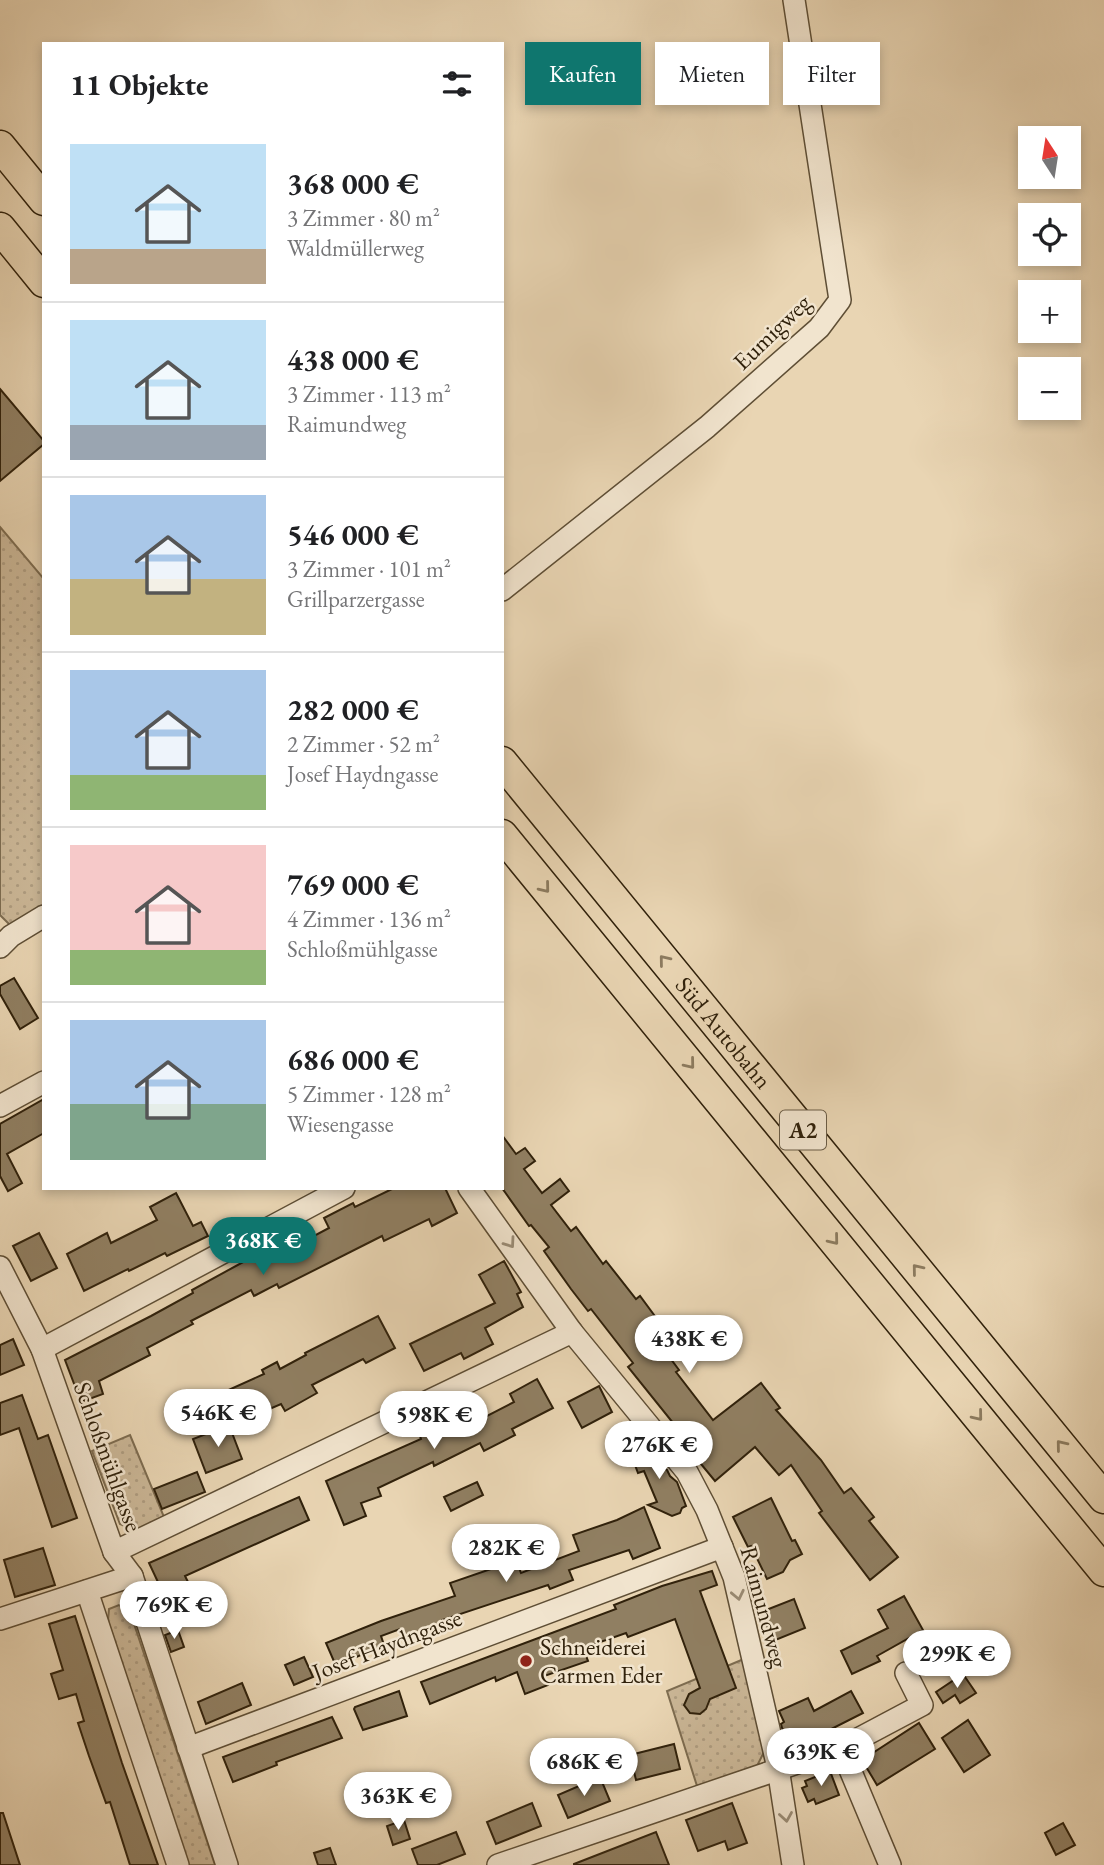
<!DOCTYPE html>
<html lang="de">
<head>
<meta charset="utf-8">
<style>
	body { margin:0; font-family:"EB Garamond",serif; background:#f6f6f6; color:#202124; height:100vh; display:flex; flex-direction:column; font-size:26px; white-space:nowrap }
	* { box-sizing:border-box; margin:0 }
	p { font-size:23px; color:#757577 }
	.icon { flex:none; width:38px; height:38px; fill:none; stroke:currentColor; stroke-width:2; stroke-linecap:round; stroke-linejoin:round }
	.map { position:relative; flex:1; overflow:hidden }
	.side { position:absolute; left:42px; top:42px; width:462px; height:1148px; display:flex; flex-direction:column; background:#fff; border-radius:0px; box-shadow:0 4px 10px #0003 }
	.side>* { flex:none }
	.guide { position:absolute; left:525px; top:42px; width:472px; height:63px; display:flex; gap:14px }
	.needle { width:46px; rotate:348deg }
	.buttons { position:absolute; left:1018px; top:126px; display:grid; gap:14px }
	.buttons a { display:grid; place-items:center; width:63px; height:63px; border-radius:0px; background:#fff; box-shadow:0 4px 10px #0003; font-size:35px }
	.price { position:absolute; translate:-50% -60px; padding:0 16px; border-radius:24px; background:#fff; color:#222; font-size:23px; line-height:46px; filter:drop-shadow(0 2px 4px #0008) }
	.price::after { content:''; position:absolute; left:50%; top:42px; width:21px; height:16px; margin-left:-10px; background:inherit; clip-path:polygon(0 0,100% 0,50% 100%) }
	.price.selected { background:#0f766e; color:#fff }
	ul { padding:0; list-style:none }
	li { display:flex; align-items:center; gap:21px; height:175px; padding:0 28px }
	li+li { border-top:2px solid #e0e0e0 }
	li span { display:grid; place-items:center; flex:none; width:196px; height:140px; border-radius:0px; color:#555 }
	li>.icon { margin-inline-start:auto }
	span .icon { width:84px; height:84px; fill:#fffc; stroke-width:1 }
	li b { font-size:30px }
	h2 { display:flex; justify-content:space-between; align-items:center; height:84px; padding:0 28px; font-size:30px }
	.pill { padding:0 24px; border-radius:0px; background:#fff; box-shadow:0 4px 10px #0003; font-size:24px; line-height:63px }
	.pill.selected { background:#0f766e; color:#fff }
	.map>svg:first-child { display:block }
	.green { fill:url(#green-dots); stroke:#7d6c50; stroke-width:2 }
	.building { fill:#907f62; stroke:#30210b; stroke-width:2 }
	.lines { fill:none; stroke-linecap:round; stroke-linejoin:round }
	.minor-casing { stroke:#5e4e35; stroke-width:24 }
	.highway-casing { stroke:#30210b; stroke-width:33 }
	.minor { stroke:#f1e4ce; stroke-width:21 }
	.highway { stroke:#e9d5b3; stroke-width:30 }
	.oneway { stroke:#8c7b5f }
	.oneway2 { stroke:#9a8c76 }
	.poi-dot { fill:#8f2418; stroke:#f1e4ce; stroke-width:2.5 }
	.labels { text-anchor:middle; stroke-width:5; stroke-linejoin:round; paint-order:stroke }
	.shield { fill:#f1e4ce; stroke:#6a5c46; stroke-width:2 }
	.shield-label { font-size:23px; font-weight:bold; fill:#30210b }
	.street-label { font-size:24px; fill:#30210b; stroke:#f1e4ce }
	.poi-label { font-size:24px; fill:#30210b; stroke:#f1e4ce; text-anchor:start }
</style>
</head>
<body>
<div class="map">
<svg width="1104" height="1865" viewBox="0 0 1104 1865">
	<defs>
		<pattern id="green-dots" width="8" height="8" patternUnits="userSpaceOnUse" patternTransform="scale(1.75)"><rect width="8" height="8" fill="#cab696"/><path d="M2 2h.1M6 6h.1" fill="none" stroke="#ae9c80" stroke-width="1.8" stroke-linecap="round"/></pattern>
	</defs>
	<rect width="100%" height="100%" fill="#e9d5b3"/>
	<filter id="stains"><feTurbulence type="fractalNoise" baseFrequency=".00286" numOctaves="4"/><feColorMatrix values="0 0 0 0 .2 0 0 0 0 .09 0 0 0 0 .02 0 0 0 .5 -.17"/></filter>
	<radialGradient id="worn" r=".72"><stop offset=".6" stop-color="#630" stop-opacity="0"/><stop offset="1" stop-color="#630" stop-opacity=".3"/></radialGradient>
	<!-- green -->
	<g class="green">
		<path d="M0,527L44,579V907L11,926L0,915Z"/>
		<path d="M130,1435L164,1517L136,1531L120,1524L92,1451Z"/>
		<path d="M119,1605L130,1612L215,1865H188L108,1621L109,1609Z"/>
		<path d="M744,1659L765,1750L757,1766L697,1786L667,1691Z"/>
	</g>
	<!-- building -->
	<g class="building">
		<path d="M0,389L44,441V444L0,481Z"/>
		<path d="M14,978L38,1018L20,1029L0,994V986Z"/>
		<path d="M44,1099V1133L7,1154L22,1183L8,1191L0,1176V1124Z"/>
		<path d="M502,1135L516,1154L525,1148L535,1161L524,1169L542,1193L560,1179L569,1191L551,1205L571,1231L576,1227L603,1264L606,1261L636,1299L640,1296L660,1323L650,1331L679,1370L676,1372L713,1420L761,1383L780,1408L776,1410L821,1460L844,1493L851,1488L874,1517L869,1521L898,1557L870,1580L819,1513L822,1511L791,1465L779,1475L755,1447L715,1481L687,1447L690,1444L628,1367L633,1363L591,1309L588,1311L571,1289L544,1251L549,1247L531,1225L529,1226L502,1188Z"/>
		<path d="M394,1188H445L457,1213L432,1226L429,1219L384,1241L382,1236L279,1288L277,1284L254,1296L251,1290L191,1321L193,1324L147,1348L150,1355L99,1381L103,1394L81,1402L65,1360L151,1316L193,1293L192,1290L245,1261L262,1254L266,1260L297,1241L299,1244L329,1228L324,1218L353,1203L355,1207Z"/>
		<path d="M176,1193L193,1226L201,1222L208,1236L167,1256L165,1253L129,1271L128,1269L84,1291L67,1254L107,1233L111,1243L157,1220L150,1207Z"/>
		<path d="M39,1233L57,1268L31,1281L13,1246Z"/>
		<path d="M504,1261L521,1292L517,1294L523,1307L485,1328L493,1344L464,1359L461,1353L424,1371L410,1344L495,1303L479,1275Z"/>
		<path d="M378,1316L395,1348L366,1363L363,1359L312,1385L317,1393L285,1411L281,1404L237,1423L224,1392L264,1374L262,1370L277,1362L280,1369L306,1355L305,1353Z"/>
		<path d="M13,1339L24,1365L0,1375V1345Z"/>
		<path d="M537,1379L553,1408L512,1429L515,1435L484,1451L480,1443L434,1466L433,1462L378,1488L381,1496L361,1503L366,1516L344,1525L326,1481L421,1439L420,1436L452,1420L458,1431L514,1402L510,1394Z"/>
		<path d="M599,1386L612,1412L582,1428L568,1402Z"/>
		<path d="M22,1395L38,1439L48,1435L77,1518L52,1527L19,1428L0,1435V1403Z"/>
		<path d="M229,1425L242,1459L206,1473L193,1439Z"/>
		<path d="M644,1443L648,1452L652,1450L661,1466L667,1470L670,1476L677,1482L686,1506L682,1508L680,1513L672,1516L648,1505L657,1502L644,1471L638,1473L629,1449Z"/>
		<path d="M197,1472L205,1492L162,1509L154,1489Z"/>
		<path d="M477,1482L483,1495L451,1511L444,1497Z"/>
		<path d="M299,1497L309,1520L185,1576L189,1584L164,1595L149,1563Z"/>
		<path d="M771,1498L792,1541L795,1540L802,1554L790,1560L783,1572L767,1579L751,1546L748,1547L733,1517Z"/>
		<path d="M644,1507L660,1548L633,1559L629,1550L569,1570L573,1580L550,1589L548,1585L442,1620L444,1625L403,1638L400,1629L381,1636L384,1645L336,1666L326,1643L381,1621L455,1596L450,1583L491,1569L489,1566L515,1557L521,1573L579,1551L573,1535L617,1520Z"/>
		<path d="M43,1548L55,1585L15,1597L4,1560Z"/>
		<path d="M712,1571L717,1585L700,1591L736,1688L710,1699L706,1709L700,1714L690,1713L684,1705L689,1694L700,1688L675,1619L628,1637L626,1633L583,1648L588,1661L544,1676L548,1685L525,1694L517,1672L496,1681L495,1677L430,1704L421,1682L616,1609L614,1605L662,1586Z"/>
		<path d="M904,1596L923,1630L877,1656L880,1661L852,1674L841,1651L888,1628L878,1610Z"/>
		<path d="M794,1599L805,1628L773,1641L761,1612Z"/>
		<path d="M75,1616L122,1763L158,1865H130L110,1802L106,1803L89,1756L78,1723L84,1721L76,1694L59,1699L51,1674L63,1670L49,1624Z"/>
		<path d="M178,1630L184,1647L171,1652L165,1635Z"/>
		<path d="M304,1657L313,1677L294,1685L285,1665Z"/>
		<path d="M963,1674L976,1693L960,1703L955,1695L943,1703L936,1692Z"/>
		<path d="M242,1683L251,1705L206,1724L198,1702Z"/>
		<path d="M399,1691L407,1716L363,1730L354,1709L355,1707Z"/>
		<path d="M851,1691L863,1713L792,1749L782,1728L781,1724L784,1722L779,1711L808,1698L814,1711Z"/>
		<path d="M332,1717L342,1738L276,1762L277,1765L233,1782L223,1757Z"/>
		<path d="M968,1720L990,1755L964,1772L942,1738Z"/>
		<path d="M919,1723L935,1749L877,1785L862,1760Z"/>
		<path d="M674,1744L680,1769L636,1780L630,1755Z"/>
		<path d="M830,1771L839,1795L816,1804L814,1799L808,1802L802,1788L807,1786L805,1781Z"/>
		<path d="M600,1777L610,1801L568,1818L558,1795Z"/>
		<path d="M532,1803L541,1826L496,1844L487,1822Z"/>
		<path d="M732,1803L747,1843L728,1850L725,1841L698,1851L686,1820Z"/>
		<path d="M0,1813H3L20,1865H0Z"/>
		<path d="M404,1820L410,1839L393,1845L387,1826Z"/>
		<path d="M1063,1823L1075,1845L1056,1855L1045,1833Z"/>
		<path d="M456,1832L465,1854L437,1865H418L412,1849Z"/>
		<path d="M656,1832L669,1865H574V1864Z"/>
		<path d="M330,1848L336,1865H318L314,1853Z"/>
	</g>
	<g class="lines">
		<!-- minor casing -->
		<g class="minor-casing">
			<g id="minor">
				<path d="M502,590L707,427L819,328L840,300L794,0"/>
				<path d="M0,947L11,936L44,916"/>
				<path d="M0,1106L44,1082"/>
				<path d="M469,1188L572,1332L687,1472L707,1510L734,1577L778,1768L793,1865"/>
				<path d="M0,1267L42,1349L114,1552L132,1576L227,1865"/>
				<path d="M42,1349L344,1188"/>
				<path d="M114,1552L572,1332"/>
				<path d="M87,1591L178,1865"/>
				<path d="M0,1619L132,1576"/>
				<path d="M188,1748L722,1547"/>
				<path d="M841,1748L890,1865"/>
				<path d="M498,1865L841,1748L922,1705L906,1673"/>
			</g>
		</g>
		<!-- highway casing -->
		<g class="highway-casing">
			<g id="highway">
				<path d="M0,146L44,200"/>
				<path d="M0,228L44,282"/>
				<path id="s1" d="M502,762L1104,1498"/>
				<path d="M502,835L1104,1571"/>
			</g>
		</g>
		<!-- minor -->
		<use href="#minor" class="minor"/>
		<!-- highway -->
		<use href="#highway" class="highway"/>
	</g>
	<!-- one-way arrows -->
	<defs><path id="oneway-chevron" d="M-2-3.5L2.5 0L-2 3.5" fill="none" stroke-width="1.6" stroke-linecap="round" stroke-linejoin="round" transform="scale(1.75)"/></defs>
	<g class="oneway">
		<use href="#oneway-chevron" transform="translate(545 888) rotate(51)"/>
		<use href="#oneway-chevron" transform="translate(664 960) rotate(-129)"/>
		<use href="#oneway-chevron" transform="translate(690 1064) rotate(51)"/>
		<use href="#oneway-chevron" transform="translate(834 1240) rotate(51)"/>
		<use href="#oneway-chevron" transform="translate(917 1269) rotate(-129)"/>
		<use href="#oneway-chevron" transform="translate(978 1416) rotate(51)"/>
		<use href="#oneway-chevron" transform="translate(1061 1445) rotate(-129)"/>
	</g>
	<g class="oneway2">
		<use href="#oneway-chevron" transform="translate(510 1243) rotate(55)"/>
		<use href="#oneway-chevron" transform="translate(738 1595) rotate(78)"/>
		<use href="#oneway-chevron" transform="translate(786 1817) rotate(81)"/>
	</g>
	<!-- markers -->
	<circle class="poi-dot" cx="526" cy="1661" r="7"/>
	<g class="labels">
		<!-- shield labels -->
		<rect class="shield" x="780" y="1110.5" width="46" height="39" rx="5"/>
		<g class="shield-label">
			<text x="803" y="1138">A2</text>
		</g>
		<!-- street labels -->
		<g class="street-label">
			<text transform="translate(772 332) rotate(-44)" y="8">Eumigweg</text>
			<text dy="8" stroke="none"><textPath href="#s1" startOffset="350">Süd Autobahn</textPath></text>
			<text transform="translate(108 1457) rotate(70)" y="8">Schloßmühlgasse</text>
			<text transform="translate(764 1607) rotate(75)" y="8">Raimundweg</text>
			<text transform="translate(387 1645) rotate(-21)" y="8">Josef Haydngasse</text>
		</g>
		<!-- poi labels -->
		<g class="poi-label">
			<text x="540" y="1655">Schneiderei<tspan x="540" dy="28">Carmen Eder</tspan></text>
		</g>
	</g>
	<rect width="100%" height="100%" filter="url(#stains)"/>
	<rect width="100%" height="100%" fill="url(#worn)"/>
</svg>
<div class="buttons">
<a><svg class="needle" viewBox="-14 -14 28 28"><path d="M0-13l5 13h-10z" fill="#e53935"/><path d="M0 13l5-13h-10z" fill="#757577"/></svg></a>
<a><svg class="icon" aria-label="locate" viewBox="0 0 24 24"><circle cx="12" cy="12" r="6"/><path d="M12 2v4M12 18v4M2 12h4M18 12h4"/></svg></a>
<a>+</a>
<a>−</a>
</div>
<b class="price selected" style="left:263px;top:1277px">368K €</b>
<b class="price" style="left:689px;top:1375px">438K €</b>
<b class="price" style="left:218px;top:1449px">546K €</b>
<b class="price" style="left:434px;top:1451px">598K €</b>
<b class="price" style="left:659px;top:1481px">276K €</b>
<b class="price" style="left:506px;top:1584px">282K €</b>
<b class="price" style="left:174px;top:1641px">769K €</b>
<b class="price" style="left:957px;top:1690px">299K €</b>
<b class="price" style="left:821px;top:1788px">639K €</b>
<b class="price" style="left:584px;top:1798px">686K €</b>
<b class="price" style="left:398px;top:1832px">363K €</b>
<div class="guide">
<a class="pill selected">Kaufen</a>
<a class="pill">Mieten</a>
<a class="pill">Filter</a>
</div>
<section class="side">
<h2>11 Objekte<svg class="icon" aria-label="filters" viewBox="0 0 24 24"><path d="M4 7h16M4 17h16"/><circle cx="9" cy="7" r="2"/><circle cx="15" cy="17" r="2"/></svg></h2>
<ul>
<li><span style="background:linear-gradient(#bfe0f5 75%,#b9a48a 0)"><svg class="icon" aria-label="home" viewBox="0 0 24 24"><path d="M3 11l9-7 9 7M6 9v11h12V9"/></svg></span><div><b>368 000 €</b><p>3 Zimmer · 80 m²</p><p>Waldmüllerweg</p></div></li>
<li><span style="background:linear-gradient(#bfe0f5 75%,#9aa5b1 0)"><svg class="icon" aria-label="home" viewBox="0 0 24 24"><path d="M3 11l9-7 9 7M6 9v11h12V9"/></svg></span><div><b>438 000 €</b><p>3 Zimmer · 113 m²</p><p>Raimundweg</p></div></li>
<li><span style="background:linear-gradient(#a9c7e8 60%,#c2b280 0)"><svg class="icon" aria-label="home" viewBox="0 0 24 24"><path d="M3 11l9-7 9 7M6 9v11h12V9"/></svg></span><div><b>546 000 €</b><p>3 Zimmer · 101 m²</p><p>Grillparzergasse</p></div></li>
<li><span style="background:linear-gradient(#a9c7e8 75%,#8fb573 0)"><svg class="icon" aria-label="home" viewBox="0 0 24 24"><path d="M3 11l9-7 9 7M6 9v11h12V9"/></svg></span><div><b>282 000 €</b><p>2 Zimmer · 52 m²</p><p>Josef Haydngasse</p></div></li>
<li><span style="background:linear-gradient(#f6c9c9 75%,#8fb573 0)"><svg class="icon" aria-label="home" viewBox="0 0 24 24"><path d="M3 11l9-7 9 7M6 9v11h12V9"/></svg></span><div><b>769 000 €</b><p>4 Zimmer · 136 m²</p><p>Schloßmühlgasse</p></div></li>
<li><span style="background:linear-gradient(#a9c7e8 60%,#7fa58c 0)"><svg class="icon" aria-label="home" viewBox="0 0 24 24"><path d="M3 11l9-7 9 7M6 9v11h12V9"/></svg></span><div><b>686 000 €</b><p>5 Zimmer · 128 m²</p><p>Wiesengasse</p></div></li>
</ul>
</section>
</div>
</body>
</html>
